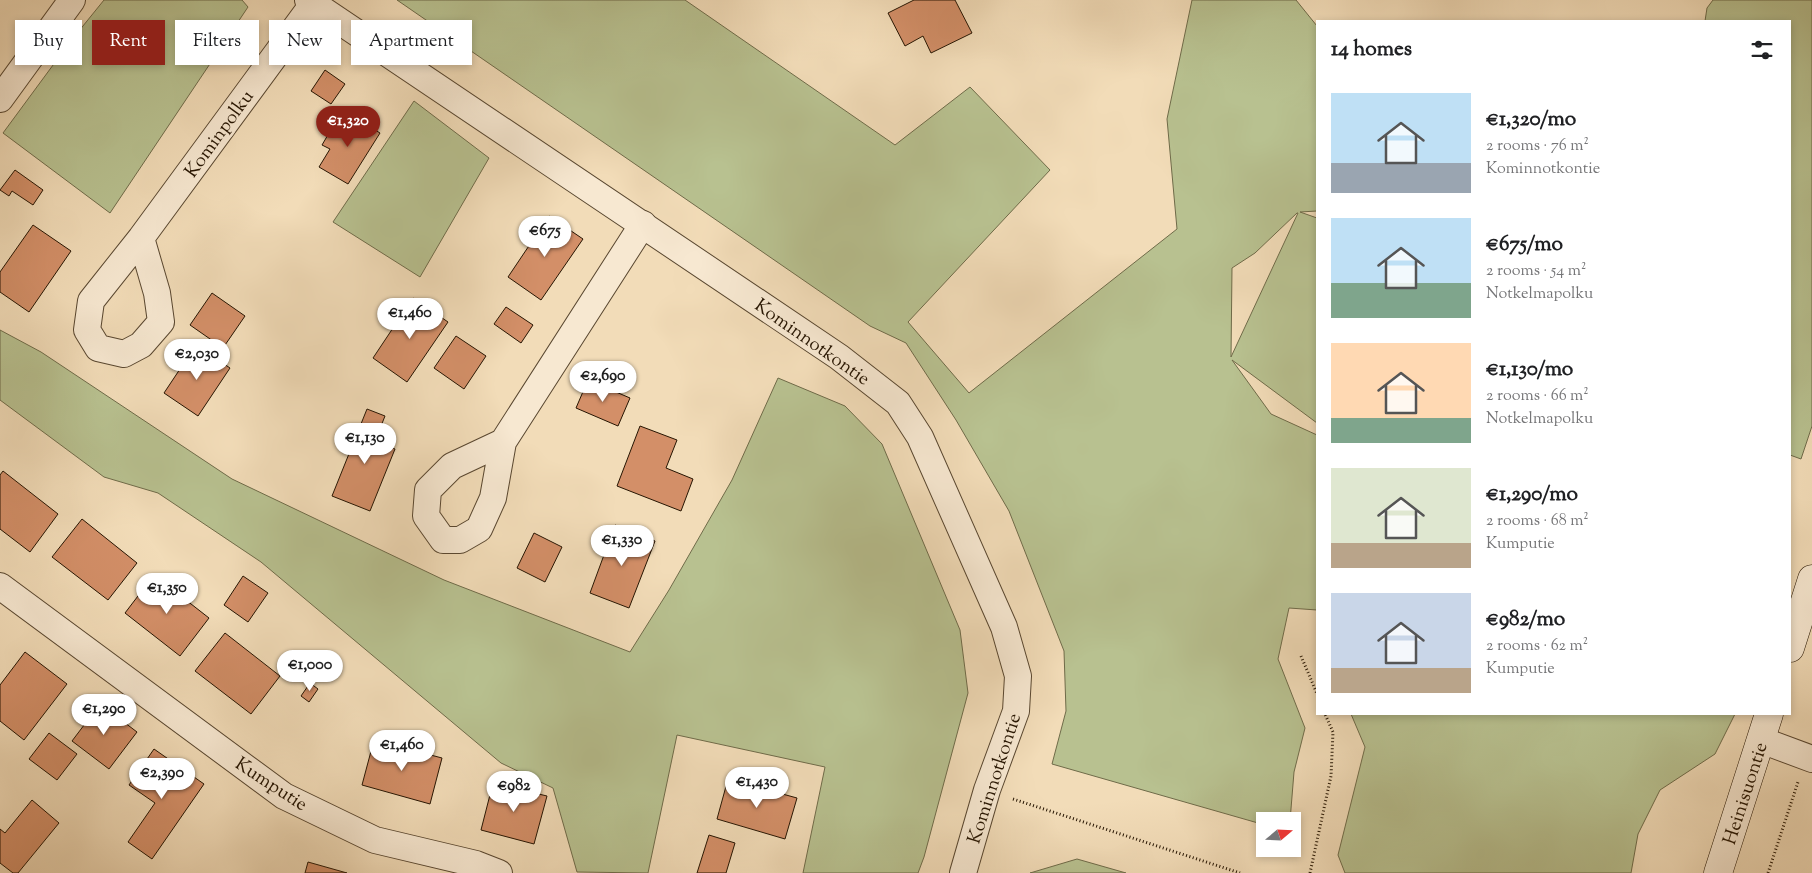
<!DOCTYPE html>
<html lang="en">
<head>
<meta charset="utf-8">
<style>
	body { margin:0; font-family:"Sorts Mill Goudy",serif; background:#f6f6f6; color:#202124; height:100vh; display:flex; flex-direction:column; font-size:19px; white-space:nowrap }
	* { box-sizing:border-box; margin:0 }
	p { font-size:16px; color:#757577 }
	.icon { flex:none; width:28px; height:28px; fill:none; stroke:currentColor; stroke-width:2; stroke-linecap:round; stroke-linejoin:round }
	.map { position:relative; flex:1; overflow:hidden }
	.sheet { position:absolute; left:1316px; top:20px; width:475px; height:695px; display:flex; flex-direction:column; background:#fff; border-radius:0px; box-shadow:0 2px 8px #0003 }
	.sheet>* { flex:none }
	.guide { position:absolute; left:15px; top:20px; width:475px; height:45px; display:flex; gap:10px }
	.needle { width:32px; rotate:71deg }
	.tools { position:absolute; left:1256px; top:812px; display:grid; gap:10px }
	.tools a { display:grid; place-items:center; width:45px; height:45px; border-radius:0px; background:#fff; box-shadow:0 2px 8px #0003; font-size:25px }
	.price { position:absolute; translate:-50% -42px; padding:0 11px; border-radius:18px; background:#fff; color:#222; font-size:16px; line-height:32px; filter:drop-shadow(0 1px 2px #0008) }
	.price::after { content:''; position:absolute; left:50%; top:30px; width:15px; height:11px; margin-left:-8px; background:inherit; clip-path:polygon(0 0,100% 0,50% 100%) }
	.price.selected { background:#8f2418; color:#fff }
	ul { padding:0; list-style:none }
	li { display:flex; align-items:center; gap:15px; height:125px; padding:0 15px }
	li span { display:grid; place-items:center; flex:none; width:140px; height:100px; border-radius:0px; color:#555 }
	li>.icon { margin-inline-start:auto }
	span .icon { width:60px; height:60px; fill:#fffc; stroke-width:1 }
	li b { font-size:21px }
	h2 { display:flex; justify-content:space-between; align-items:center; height:60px; padding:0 15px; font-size:21px }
	.pill { padding:0 18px; border-radius:0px; background:#fff; box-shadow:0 2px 8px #0003; font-size:18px; line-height:45px }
	.pill.selected { background:#8f2418; color:#fff }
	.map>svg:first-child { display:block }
	.green { fill:#b8c190; stroke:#6f6b49; fill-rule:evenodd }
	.building { fill:#d38f68; stroke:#261502 }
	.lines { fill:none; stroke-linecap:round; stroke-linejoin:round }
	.street-casing { stroke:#594730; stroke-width:28 }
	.secondary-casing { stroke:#261502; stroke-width:29 }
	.path { stroke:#261502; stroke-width:3; stroke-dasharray:1 2.5; stroke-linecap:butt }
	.street { stroke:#f7e8d1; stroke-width:26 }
	.secondary { stroke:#f7e8d1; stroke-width:28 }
	.labels { text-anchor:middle; stroke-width:5; stroke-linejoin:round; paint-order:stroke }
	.street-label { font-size:19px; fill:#261502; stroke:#f7e8d1 }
</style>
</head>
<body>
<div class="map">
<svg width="1812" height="873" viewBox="0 0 1812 873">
	<rect width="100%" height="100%" fill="#f2dcb8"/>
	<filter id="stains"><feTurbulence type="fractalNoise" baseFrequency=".004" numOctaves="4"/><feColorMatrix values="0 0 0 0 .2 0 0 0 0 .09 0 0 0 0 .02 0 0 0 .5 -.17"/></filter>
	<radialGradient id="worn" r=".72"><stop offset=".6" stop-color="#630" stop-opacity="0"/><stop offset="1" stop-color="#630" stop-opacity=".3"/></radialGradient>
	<!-- green -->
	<g class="green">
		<path d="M104,0H242L248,7L110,213L3,133L70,42Z"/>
		<path d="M397,0H685L895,145L970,87L1050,170L908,322L969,393L1177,229L1167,119L1192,0H1296L1317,26V211L1300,212L1317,218V423L1232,360L1271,414L1317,435V610L1289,608L1278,659L1305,728L1294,772L1290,821H1265V825L1052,764L1066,711L1064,651L1009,511L956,420L906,343L870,326ZM1297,213H1298L1231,357L1232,268L1255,253Z"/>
		<path d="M1713,0H1812V426L1801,459L1790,455V21H1705L1707,8Z"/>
		<path d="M414,101L489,158L420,277L333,222Z"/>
		<path d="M0,330L41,352L232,479L444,580L630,652L669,590L732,480L778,378L845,406L882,444L960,630L968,693L924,857L918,873H803L825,767L677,735L648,873L577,872L553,788L501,763L261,562L158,493L104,477L0,400Z"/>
		<path d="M1351,714H1735L1715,754L1660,790L1638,834L1631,873H1345L1338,855L1365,747Z"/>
		<path d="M1077,859L1126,873H1030Z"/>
	</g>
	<!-- building -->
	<g class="building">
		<path d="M914,0H955L972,33L931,53L923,36L905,46L888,13Z"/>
		<path d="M325,70L345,84L331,104L311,91Z"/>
		<path d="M351,115L380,133L348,184L319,167L330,149L322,145L336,121L345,126Z"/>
		<path d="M15,170L43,190L33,205L12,191L9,196L0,190Z"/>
		<path d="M549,216L583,239L541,300L508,277Z"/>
		<path d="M33,225L71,251L29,312L0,292V272Z"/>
		<path d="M212,293L245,316L223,348L190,325Z"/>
		<path d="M413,298L448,322L407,382L373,358Z"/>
		<path d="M506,307L533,325L521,343L494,324Z"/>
		<path d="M456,336L486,356L464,389L434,368Z"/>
		<path d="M196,345L230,368L198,416L164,393Z"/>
		<path d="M588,380L630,398L618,426L576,408Z"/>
		<path d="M367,409L385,416L375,441L395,449L370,511L332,496Z"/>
		<path d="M640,426L677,440L666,468L693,479L681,511L617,486Z"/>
		<path d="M3,471L58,514L30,552L0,529V475Z"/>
		<path d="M82,519L137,563L108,600L52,557Z"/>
		<path d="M615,525L655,541L629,608L590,593Z"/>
		<path d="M534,533L562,547L545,582L517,568Z"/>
		<path d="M154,575L209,618L180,656L125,613Z"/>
		<path d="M243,576L268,593L248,622L224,605Z"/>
		<path d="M225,633L280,676L251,714L195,671Z"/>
		<path d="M25,652L67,684L24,740L0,721V685Z"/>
		<path d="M310,683L318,689L309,702L301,696Z"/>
		<path d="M100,704L137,732L109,769L72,741Z"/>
		<path d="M49,733L77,754L57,780L29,759Z"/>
		<path d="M374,740L442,758L430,804L362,785Z"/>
		<path d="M154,749L204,784L152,859L128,842L155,803L129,785Z"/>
		<path d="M728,779L797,798L785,839L717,819Z"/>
		<path d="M493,783L547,796L534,844L481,830Z"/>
		<path d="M32,800L59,823L18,873H13L0,863V829L5,833Z"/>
		<path d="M709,835L735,843L726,873H697Z"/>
		<path d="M308,862L347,873H305Z"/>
	</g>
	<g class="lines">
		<!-- street casing -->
		<g class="street-casing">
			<g id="street">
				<path d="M308,0L839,357L898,403L920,437L1004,627L1018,676L1016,711L987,790L963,873"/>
				<path d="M0,99L72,0"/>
				<path d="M141,238L157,293L161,322L141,345L124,354L98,348L87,330L91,301L141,238L313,4"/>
				<path d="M503,442L493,498L479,529L460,540H443L426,516L428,490L452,466L503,442L643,224"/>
				<path d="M0,586L284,796L375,840L476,864L499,873"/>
				<path d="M1761,740L1812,759"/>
			</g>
		</g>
		<!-- secondary casing -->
		<g class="secondary-casing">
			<g id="secondary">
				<path d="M1790,648L1812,579"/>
				<path d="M1718,873L1769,714"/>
			</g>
		</g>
		<!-- path -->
		<g class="path">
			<path d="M1301,656L1318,696"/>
			<path d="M1013,799L1240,873"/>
			<path d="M1310,873L1331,776L1333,732L1325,714"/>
			<path d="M1768,873L1798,782"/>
		</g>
		<!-- street -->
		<use href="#street" class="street"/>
		<!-- secondary -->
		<use href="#secondary" class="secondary"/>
	</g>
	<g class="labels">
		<!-- street labels -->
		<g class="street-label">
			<text transform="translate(218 133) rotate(-54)" y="7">Kominpolku</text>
			<text transform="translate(813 341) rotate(35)" y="7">Kominnotkontie</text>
			<text transform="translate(993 778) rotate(-72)" y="7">Kominnotkontie</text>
			<text transform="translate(272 783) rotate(33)" y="7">Kumputie</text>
			<text transform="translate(1744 793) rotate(-72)" y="7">Heinisuontie</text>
		</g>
	</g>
	<rect width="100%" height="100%" filter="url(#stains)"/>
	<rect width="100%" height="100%" fill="url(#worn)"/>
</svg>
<div class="tools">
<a><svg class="needle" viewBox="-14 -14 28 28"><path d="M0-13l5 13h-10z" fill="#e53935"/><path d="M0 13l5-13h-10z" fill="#757577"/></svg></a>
</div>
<b class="price selected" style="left:348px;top:148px">€1,320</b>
<b class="price" style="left:545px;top:258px">€675</b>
<b class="price" style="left:410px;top:340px">€1,460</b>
<b class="price" style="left:197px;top:381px">€2,030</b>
<b class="price" style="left:603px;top:403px">€2,690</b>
<b class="price" style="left:365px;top:465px">€1,130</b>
<b class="price" style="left:622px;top:567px">€1,330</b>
<b class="price" style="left:167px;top:615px">€1,350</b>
<b class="price" style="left:310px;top:692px">€1,000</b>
<b class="price" style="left:104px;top:736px">€1,290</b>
<b class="price" style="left:402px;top:772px">€1,460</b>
<b class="price" style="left:162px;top:800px">€2,390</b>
<b class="price" style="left:757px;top:809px">€1,430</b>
<b class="price" style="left:514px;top:813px">€982</b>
<div class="guide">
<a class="pill">Buy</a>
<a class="pill selected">Rent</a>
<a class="pill">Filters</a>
<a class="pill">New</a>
<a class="pill">Apartment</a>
</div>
<section class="sheet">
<h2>14 homes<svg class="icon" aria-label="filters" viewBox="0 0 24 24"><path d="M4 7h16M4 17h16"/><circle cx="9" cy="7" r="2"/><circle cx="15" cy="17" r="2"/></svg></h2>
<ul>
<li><span style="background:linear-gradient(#bfe0f5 70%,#9aa5b1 0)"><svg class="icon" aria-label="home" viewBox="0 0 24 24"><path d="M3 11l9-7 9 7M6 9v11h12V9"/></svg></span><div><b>€1,320/mo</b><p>2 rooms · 76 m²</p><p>Kominnotkontie</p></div></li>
<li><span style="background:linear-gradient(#bfe0f5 65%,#7fa58c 0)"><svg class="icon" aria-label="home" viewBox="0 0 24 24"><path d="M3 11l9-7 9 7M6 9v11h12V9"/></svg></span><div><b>€675/mo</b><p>2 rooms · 54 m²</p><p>Notkelmapolku</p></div></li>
<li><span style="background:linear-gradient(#ffd9b3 75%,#7fa58c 0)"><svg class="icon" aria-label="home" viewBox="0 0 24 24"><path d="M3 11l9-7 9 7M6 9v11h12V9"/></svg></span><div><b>€1,130/mo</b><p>2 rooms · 66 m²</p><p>Notkelmapolku</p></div></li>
<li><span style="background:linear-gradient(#dfe7d0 75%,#b9a48a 0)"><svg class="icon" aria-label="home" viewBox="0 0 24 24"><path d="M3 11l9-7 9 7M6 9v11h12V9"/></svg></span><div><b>€1,290/mo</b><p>2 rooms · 68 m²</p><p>Kumputie</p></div></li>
<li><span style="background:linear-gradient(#c9d6e8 75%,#b9a48a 0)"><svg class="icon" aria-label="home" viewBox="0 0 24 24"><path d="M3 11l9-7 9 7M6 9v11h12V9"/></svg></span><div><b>€982/mo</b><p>2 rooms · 62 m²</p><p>Kumputie</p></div></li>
</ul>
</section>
</div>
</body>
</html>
